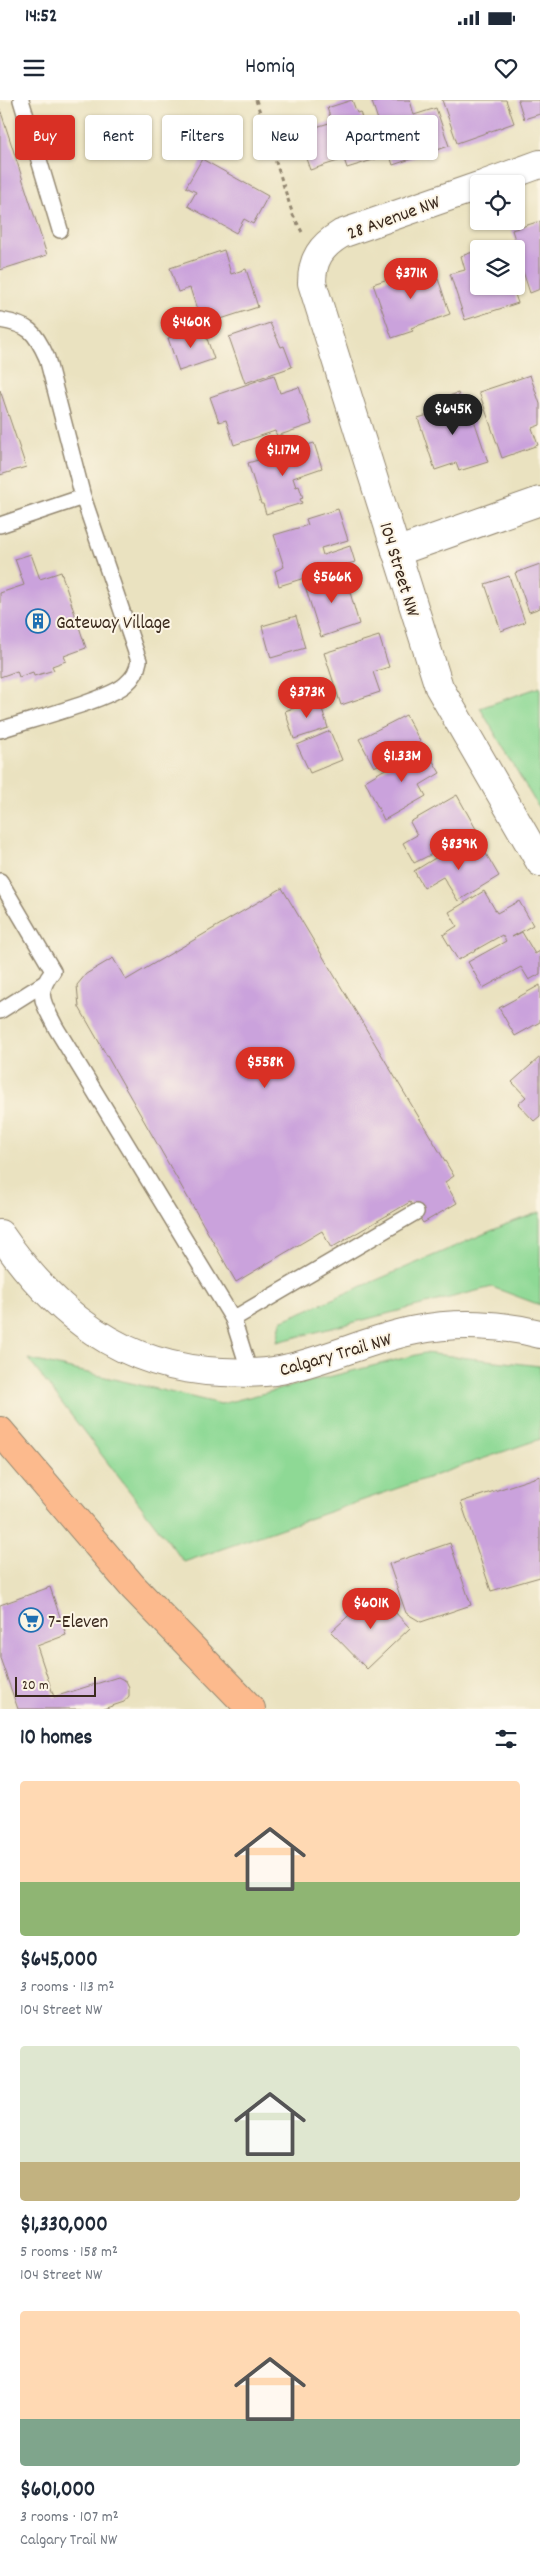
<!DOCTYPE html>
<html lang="en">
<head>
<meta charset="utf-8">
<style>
	body { margin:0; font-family:Dekko,sans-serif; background:#f6f6f7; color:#1f2937; height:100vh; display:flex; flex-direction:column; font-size:19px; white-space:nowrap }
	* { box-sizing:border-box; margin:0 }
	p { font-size:16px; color:#747a83 }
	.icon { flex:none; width:28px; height:28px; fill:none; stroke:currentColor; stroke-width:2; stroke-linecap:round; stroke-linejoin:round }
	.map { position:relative; height:1609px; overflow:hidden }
	.side { display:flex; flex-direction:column; background:#fff; flex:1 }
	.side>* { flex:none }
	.top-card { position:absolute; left:15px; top:15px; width:510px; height:45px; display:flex; gap:10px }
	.buttons { position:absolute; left:470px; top:75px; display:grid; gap:10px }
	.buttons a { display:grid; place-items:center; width:55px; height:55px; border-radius:5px; background:#fff; box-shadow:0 1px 4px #0004; font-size:25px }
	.scale { position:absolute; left:15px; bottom:12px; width:81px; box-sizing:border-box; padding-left:5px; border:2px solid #3b2a1e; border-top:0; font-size:14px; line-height:18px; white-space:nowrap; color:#3b2a1e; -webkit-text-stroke:4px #fcf5e5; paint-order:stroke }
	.price { position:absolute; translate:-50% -42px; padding:0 11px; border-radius:18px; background:#d93025; color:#fff; font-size:16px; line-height:32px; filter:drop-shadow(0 1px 2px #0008) }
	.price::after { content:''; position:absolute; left:50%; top:30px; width:15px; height:11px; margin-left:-8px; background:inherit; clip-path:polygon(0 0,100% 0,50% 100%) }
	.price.selected { background:#222; color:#fff }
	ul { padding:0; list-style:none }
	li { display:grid; align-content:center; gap:10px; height:265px; padding:0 20px }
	li span { display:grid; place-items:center; height:155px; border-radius:5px; color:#555 }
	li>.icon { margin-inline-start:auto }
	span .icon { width:90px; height:90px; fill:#fffc; stroke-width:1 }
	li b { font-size:21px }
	h2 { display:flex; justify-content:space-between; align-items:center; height:60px; padding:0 20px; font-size:21px }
	.tag { padding:0 18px; border-radius:5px; background:#fff; box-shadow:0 1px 4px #0004; font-size:18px; line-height:45px }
	.tag.selected { background:#d93025; color:#fff }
	.status { display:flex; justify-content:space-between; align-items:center; height:35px; padding:0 25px; background:#fff; direction:ltr }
	.status svg { height:14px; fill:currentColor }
	header { display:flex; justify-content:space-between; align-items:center; height:65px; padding:0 20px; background:#fff; font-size:22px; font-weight:600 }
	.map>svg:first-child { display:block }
	.green { fill:#8ed995; stroke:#64825a }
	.building { fill:#caa2dc }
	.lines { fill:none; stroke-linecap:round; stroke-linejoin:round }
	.lane-casing { stroke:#92866f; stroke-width:18 }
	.street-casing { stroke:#92866f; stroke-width:30 }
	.highway-casing { stroke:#92866f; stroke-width:30 }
	.path { stroke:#92866f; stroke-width:3; stroke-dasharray:4 4; stroke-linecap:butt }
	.lane { stroke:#fff; stroke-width:15 }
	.street { stroke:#fff; stroke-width:28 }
	.highway { stroke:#fcba8d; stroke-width:28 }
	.labels { text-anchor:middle; stroke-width:4; stroke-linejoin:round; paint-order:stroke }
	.street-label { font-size:19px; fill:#3b2a1e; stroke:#fcf5e5 }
	.poi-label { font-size:19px; fill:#3b2a1e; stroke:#fcf5e5; text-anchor:start }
</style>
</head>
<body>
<div class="status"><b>14:52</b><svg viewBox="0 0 49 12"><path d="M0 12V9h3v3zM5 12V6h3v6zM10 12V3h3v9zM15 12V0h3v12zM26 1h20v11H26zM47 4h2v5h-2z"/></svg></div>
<header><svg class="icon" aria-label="menu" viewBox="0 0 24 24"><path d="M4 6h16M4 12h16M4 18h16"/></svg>Homiq<svg class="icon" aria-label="heart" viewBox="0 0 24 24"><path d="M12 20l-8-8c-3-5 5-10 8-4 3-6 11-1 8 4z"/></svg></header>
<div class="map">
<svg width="540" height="1609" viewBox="0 0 540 1609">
	<rect width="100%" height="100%" fill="#fcf5e5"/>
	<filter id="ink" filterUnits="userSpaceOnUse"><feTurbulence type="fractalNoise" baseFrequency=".02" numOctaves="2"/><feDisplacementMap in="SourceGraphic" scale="10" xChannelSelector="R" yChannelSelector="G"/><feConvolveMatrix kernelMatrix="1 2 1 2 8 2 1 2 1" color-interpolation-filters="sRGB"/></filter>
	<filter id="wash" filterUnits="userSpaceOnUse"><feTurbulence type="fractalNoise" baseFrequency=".0096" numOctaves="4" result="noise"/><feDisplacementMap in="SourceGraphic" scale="20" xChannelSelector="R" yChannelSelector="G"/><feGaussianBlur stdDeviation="1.12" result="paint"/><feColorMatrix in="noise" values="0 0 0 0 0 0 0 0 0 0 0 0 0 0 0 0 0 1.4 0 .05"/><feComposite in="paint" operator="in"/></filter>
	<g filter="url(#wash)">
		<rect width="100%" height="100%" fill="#eae2c0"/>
		<!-- green -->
		<g class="green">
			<path d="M540,587V710L480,608Z"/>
			<path d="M540,1112V1205L492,1187L277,1242L281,1221L507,1124Z"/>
			<path d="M424,1253L540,1266V1339L184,1462L28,1259L221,1304Z"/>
		</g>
		<g id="blocks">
			<!-- building -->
			<g class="building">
				<path d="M352,0L357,13L360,12L376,59L347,68L344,59L310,70L297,33L332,22L327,8Z"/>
				<path d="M380,0H410L414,15L436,8L449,46L393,65L372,2Z"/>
				<path d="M442,0H506L514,23L457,43Z"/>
				<path d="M518,0H540V14L524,19Z"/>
				<path d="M0,9L47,155L0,170Z"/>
				<path d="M202,59L268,96L253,124L244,119L236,133L188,106L196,92L186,87Z"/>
				<path d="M540,121V189L530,193L514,144L516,143L512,130Z"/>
				<path d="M224,150L231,174L246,169L258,207L202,225L190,188L178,192L170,168Z"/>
				<path d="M479,150V186H512L518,203L465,220L450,174L465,170L461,156Z"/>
				<path d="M433,164L450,214L411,228L413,231L392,238L373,184Z"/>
				<path d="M270,223L281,247L284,246L292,267L245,283L229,237Z"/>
				<path d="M203,227L214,259L179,271L168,238Z"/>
				<path d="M274,275L280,293L299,287L312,324L277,336L275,331L234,345L226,320L219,322L210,297Z"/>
				<path d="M530,275L540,304V325L532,328L538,345L502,358L479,292Z"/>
				<path d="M0,290L26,367L0,375Z"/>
				<path d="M458,293L461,304L468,302L488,362L459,371L456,363L435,370L418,318L444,310L440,299Z"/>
				<path d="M314,343L322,368L293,378L296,387L299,386L303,398L300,399L302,403L266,414L263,404H261L248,363Z"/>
				<path d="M338,409L348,440L321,448L323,455L350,446L355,462L279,486L275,471L284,467L274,435L308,425L306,419Z"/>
				<path d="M31,454L40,479L61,472L86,548L64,556L66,561L52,566L54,570L34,576L33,572L19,577L17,571L0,577V493L24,485L15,459Z"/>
				<path d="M540,464V508L529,512L515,473Z"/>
				<path d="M344,471L359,524L321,537L304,483Z"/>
				<path d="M509,476L525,522L501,531L485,484Z"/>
				<path d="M296,516L305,548L271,558L262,526Z"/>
				<path d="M379,536L389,567L373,572L380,592L341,605L324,553Z"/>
				<path d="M319,599L328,628L294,639L285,611Z"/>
				<path d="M406,615L421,643L374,667L359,639Z"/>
				<path d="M330,631L342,660L310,673L297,645Z"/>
				<path d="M424,646L440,673L420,685L426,696L384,720L365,681Z"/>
				<path d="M457,695L476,729L461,737L462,739L414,763L403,743L417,735L410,722Z"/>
				<path d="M460,743L467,756L482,747L499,776L458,801L443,777L424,788L414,771Z"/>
				<path d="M282,788L454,1076L445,1082L457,1103L423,1123L410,1102L331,1148L322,1131L236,1182L79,907L77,885L86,874L113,858L126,880Z"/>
				<path d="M484,791L497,813L519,801L533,825L512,837L522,832L535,854L540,851V874L529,880L521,867L483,888L468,862L506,841L502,835L458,860L443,835L457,826L449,812Z"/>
				<path d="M540,885V922L515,936L499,908Z"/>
				<path d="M540,957V1016L534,1021L518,1004L526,997L512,982Z"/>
				<path d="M540,1376V1477L491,1491L461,1402Z"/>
				<path d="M450,1443L471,1505L421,1522L406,1513L389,1464Z"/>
				<path d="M50,1487L66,1535L37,1546L54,1597L118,1577L126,1581L129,1587V1596L124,1602L103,1609H18L0,1558V1505Z"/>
				<path d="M375,1491L410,1528L367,1569L331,1532Z"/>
			</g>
		</g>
	</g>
	<g filter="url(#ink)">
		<use href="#blocks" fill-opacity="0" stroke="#92866f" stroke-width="1"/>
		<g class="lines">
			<!-- lane casing -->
			<g class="lane-casing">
				<g id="lane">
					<path d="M21,0L60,130"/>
					<path d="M0,220C29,225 35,231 47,258L83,397L139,561C137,571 134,577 126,584C109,600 26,621 0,630"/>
					<path d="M0,425L83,397"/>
					<path d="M0,781L53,871C34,895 44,903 56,928L233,1219L250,1273"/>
					<path d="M0,911L43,884"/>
					<path d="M233,1219L416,1112"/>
				</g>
			</g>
			<!-- street casing -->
			<g class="street-casing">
				<g id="street">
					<path d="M485,84L540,64"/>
					<path d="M479,86L341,134C321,146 312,159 312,183L439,587L540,762"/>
					<path d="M396,452L540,401"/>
					<path d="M0,1134C55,1214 122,1268 222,1272C244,1273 267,1274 289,1268C332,1258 373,1238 416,1230C456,1222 501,1224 540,1234"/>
				</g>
			</g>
			<!-- highway casing -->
			<g class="highway-casing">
				<path id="highway" d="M0,1331L133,1487L251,1609"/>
			</g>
			<!-- path -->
			<path class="path" d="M256,0L293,115L302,132"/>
			<!-- lane -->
			<use href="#lane" class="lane"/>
			<!-- street -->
			<use href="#street" class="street"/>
			<!-- highway -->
			<use href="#highway" class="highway"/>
		</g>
	</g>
	<!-- icons -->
	<defs>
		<g id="building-ring" transform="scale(1.25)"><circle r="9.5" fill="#fcf5e5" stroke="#1f6fb2" stroke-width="1.5"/><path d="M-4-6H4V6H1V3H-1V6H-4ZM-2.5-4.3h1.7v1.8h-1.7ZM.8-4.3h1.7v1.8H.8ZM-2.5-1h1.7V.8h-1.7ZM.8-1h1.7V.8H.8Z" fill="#1f6fb2"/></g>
		<g id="supermarket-ring" transform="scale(1.25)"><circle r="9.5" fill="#fcf5e5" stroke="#1f6fb2" stroke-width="1.5"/><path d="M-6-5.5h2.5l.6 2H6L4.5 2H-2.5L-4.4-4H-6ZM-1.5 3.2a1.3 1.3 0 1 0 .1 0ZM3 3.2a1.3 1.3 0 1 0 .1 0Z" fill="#1f6fb2"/></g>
	</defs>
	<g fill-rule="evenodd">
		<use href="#building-ring" x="38" y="521"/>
		<use href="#supermarket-ring" x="31" y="1520"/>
	</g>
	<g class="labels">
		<!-- street labels -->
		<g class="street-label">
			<text transform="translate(393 116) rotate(-20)" y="7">28 Avenue NW</text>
			<text transform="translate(401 469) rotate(73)" y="7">104 Street NW</text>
			<text transform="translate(335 1253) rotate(-16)" y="7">Calgary Trail NW</text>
		</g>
		<!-- poi labels -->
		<g class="poi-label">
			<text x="56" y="528">Gateway Village</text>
			<text x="48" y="1527">7-Eleven</text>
		</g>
	</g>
</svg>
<div class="buttons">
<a><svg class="icon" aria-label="locate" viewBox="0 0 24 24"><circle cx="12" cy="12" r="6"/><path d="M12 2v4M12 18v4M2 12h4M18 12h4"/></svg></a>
<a><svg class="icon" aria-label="layers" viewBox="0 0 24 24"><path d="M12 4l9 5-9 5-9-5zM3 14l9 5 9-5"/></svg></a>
</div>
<div class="scale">20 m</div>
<b class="price" style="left:411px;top:200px">$371K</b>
<b class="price" style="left:191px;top:249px">$460K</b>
<b class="price selected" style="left:453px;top:336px">$645K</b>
<b class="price" style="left:283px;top:377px">$1.17M</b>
<b class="price" style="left:332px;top:504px">$566K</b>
<b class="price" style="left:307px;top:619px">$373K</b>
<b class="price" style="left:402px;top:683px">$1.33M</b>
<b class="price" style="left:459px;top:771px">$839K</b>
<b class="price" style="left:265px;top:989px">$558K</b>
<b class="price" style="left:371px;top:1530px">$601K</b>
<div class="top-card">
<a class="tag selected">Buy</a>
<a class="tag">Rent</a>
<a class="tag">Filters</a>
<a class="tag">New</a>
<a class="tag">Apartment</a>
</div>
</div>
<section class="side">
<h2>10 homes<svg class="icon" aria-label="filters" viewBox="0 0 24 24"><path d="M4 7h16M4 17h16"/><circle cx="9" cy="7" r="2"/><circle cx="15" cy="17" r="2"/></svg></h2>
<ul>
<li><span style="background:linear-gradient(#ffd9b3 65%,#8fb573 0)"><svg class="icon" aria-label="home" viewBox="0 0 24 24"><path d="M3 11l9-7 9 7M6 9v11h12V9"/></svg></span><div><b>$645,000</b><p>3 rooms · 113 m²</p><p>104 Street NW</p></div></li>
<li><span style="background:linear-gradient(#dfe7d0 75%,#c2b280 0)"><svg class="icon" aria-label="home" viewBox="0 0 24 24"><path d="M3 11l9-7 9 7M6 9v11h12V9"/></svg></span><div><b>$1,330,000</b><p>5 rooms · 158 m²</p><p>104 Street NW</p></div></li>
<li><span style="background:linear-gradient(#ffd9b3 70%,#7fa58c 0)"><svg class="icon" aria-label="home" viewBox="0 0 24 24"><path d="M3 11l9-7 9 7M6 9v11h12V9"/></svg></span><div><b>$601,000</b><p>3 rooms · 107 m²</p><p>Calgary Trail NW</p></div></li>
</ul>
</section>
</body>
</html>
